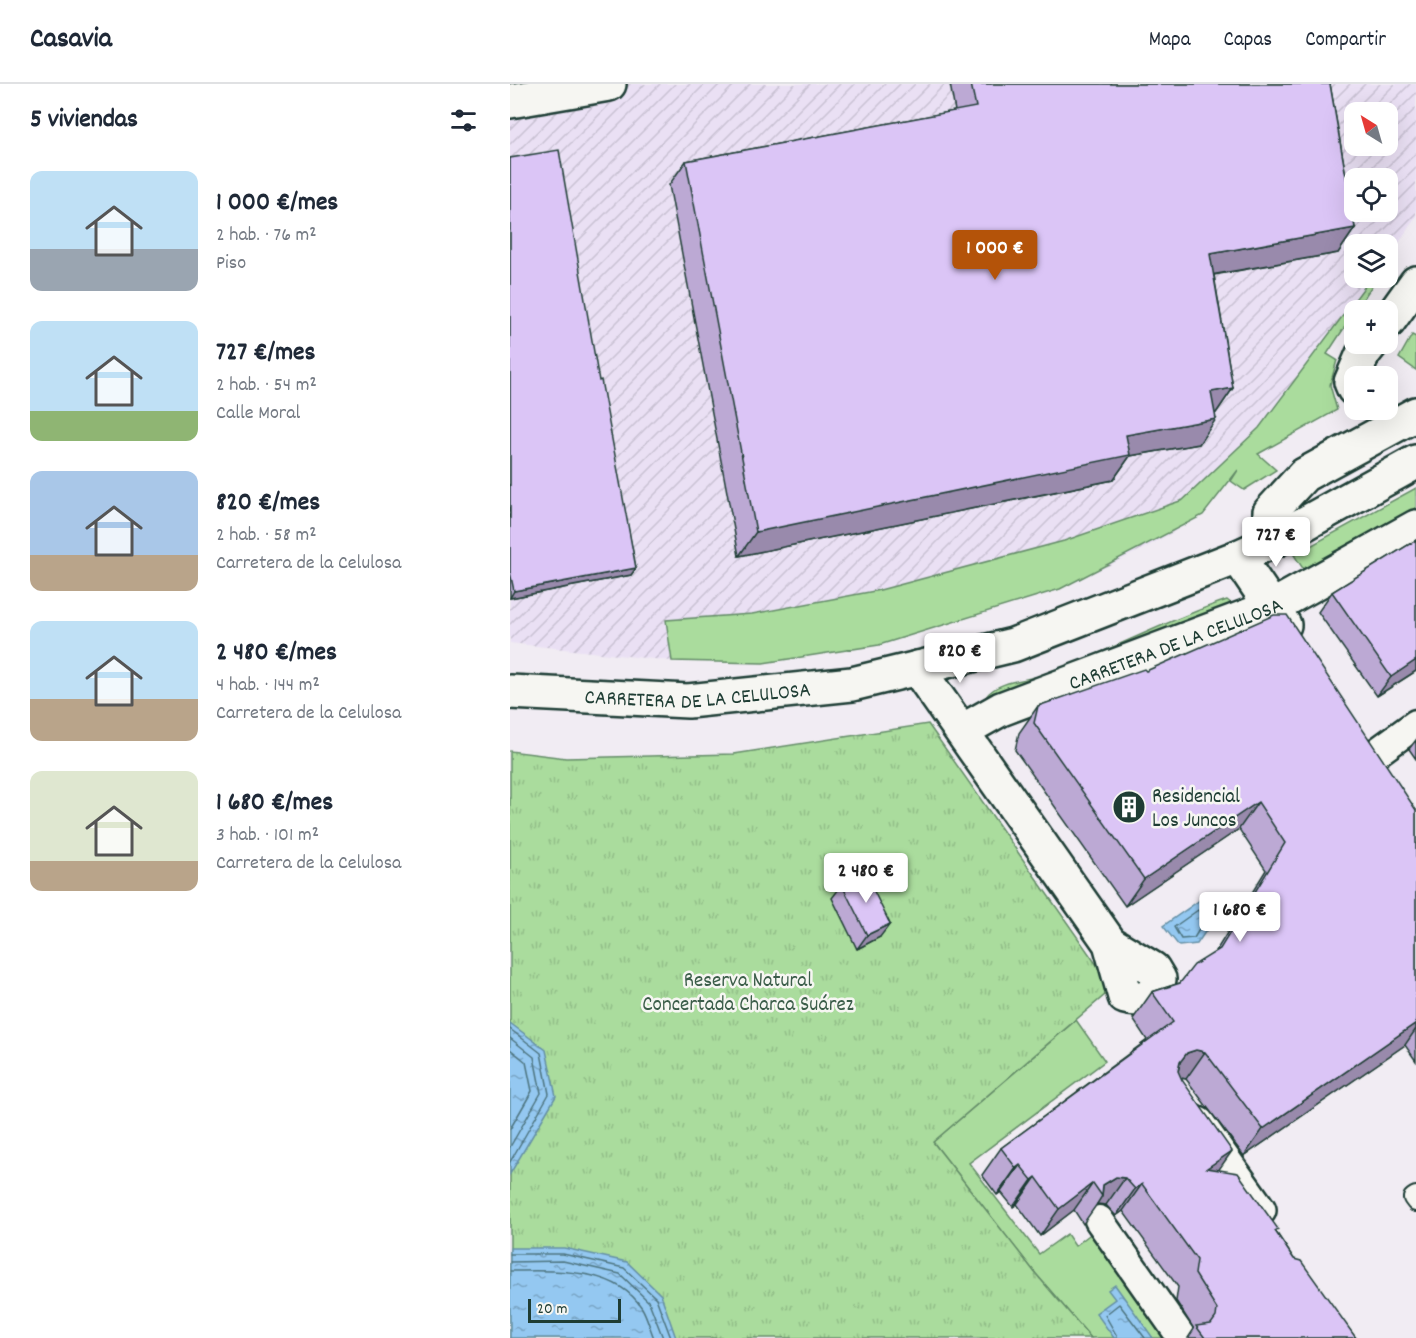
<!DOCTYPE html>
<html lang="es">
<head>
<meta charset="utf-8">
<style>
	body { margin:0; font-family:Dekko,sans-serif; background:#f2f2f3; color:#1f2937; height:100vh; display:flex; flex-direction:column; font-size:22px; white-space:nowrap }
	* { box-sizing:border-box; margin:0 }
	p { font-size:20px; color:#747a83 }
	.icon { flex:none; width:33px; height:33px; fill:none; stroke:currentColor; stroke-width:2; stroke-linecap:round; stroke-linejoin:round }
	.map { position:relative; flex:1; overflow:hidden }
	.panel { display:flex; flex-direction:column; background:#fff; width:510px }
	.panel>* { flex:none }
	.needle { width:39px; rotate:323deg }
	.tools { position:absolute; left:834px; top:18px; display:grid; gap:12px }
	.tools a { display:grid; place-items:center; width:54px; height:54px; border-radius:12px; background:#fff; box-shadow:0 6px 24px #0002; font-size:30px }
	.scale { position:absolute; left:18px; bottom:15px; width:93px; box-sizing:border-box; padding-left:6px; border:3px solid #1f3d34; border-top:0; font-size:16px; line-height:21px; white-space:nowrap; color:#1f3d34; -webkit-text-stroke:4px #f6f6f2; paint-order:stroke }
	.price { position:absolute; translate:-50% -51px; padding:0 14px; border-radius:6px; background:#fff; color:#222; font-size:20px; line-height:39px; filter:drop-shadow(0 2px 3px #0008) }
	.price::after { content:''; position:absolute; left:50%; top:36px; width:18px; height:14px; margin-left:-9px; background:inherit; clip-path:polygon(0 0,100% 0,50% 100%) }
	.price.active { background:#b45309; color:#fff }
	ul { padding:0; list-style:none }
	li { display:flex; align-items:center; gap:18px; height:150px; padding:0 30px }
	li span { display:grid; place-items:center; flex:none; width:168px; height:120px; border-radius:12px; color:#555 }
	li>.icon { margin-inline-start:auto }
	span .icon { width:72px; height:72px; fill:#fffc; stroke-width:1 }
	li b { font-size:26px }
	h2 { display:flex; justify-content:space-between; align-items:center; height:72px; padding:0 30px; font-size:26px }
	header { display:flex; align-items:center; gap:36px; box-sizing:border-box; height:84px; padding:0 30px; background:#fff; border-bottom:2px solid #e0e1e3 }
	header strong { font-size:28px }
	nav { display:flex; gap:33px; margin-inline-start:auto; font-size:21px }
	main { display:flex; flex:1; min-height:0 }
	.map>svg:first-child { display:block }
	.industrial { fill:url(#industrial-furrows); fill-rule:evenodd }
	.green { fill:#aadc9d; stroke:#648c68; stroke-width:1.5 }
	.park { fill:url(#park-tufts); stroke:#648c68; stroke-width:1.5 }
	.water { fill:url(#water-ripples); stroke:#6590a5; stroke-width:1.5 }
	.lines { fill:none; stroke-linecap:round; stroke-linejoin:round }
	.shore { stroke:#4e7580; stroke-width:1.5 }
	.service-casing { stroke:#1f3d34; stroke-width:22 }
	.pedestrian-casing { stroke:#1f3d34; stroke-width:33 }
	.minor-casing { stroke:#1f3d34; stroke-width:38 }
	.trunk-casing { stroke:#1f3d34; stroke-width:38 }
	.service { stroke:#f6f6f2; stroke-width:18 }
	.pedestrian { stroke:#f6f6f2; stroke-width:28 }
	.minor { stroke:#f6f6f2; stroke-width:33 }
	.trunk { stroke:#f6f6f2; stroke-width:33 }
	.wall { fill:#bca9d4; stroke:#1f3d34; stroke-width:1.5 }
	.shaded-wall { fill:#998aac; stroke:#1f3d34; stroke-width:1.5 }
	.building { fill:#dbc5f6; stroke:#1f3d34; stroke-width:1.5 }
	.labels { text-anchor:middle; stroke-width:5; stroke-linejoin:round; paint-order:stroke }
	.street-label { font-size:21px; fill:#1f3d34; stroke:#f6f6f2 }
	.poi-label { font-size:21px; fill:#1f3d34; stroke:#f6f6f2; text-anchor:start }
	.park-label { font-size:21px; fill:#3b5d49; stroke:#f6f6f2 }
</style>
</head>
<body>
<header>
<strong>Casavia</strong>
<nav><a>Mapa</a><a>Capas</a><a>Compartir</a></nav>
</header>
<main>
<section class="panel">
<h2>5 viviendas<svg class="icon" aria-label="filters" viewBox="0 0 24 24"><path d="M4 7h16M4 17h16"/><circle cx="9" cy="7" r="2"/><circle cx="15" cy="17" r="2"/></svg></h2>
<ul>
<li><span style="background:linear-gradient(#bfe0f5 65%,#9aa5b1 0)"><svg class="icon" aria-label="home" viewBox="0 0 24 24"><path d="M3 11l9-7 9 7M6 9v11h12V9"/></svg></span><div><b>1 000 €/mes</b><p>2 hab. · 76 m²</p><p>Piso</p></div></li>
<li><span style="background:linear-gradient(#bfe0f5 75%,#8fb573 0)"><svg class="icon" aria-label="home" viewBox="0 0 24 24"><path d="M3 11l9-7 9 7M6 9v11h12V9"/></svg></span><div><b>727 €/mes</b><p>2 hab. · 54 m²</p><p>Calle Moral</p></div></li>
<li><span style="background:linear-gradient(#a9c7e8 70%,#b9a48a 0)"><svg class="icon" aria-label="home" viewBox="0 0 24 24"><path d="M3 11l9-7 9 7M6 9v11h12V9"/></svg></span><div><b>820 €/mes</b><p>2 hab. · 58 m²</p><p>Carretera de la Celulosa</p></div></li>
<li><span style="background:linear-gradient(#bfe0f5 65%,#b9a48a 0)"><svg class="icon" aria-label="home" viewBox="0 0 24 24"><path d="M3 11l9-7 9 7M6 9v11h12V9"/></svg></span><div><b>2 480 €/mes</b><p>4 hab. · 144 m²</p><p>Carretera de la Celulosa</p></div></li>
<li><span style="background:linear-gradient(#dfe7d0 75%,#b9a48a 0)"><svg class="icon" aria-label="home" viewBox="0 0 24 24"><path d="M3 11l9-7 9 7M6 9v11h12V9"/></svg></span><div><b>1 680 €/mes</b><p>3 hab. · 101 m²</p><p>Carretera de la Celulosa</p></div></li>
</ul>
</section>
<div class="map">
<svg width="906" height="1254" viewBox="0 0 906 1254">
	<defs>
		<pattern id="industrial-furrows" width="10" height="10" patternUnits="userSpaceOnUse" patternTransform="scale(1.5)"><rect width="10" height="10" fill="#eae0f4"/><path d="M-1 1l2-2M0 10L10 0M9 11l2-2" fill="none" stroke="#c8c1d2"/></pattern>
		<pattern id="park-tufts" width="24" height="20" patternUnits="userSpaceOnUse" patternTransform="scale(1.5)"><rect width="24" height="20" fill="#aadc9d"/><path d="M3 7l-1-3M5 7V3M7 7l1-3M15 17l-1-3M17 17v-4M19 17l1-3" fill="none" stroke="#92be88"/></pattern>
		<pattern id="water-ripples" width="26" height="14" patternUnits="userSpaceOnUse" patternTransform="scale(1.5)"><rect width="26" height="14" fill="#94c8f1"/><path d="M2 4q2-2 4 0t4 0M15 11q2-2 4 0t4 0" fill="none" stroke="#78a4c4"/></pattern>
	</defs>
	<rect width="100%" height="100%" fill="#f1ecf3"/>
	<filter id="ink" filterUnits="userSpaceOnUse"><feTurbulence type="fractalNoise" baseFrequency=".0167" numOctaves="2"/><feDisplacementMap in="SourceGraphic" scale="12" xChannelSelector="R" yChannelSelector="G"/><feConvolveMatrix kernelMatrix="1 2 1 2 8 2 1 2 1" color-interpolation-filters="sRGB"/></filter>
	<g filter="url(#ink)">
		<!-- industrial -->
		<path class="industrial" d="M0,0H906V132L878,176V160H844V194H867L817,271L693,431L635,464L550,505L369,561L253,579L162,577L0,559ZM844,28H878V62H844ZM844,94H878V128H844Z"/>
		<!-- green -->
		<g class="green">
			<path d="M861,194H867L817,270L827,276L820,301L827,326L748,370L766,386L734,406L721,397L728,386L693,431L550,505L369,561L253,579L162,577L156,536L242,530L370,506L554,457L673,416L749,344Z"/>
			<path d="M902,251L906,253V286L889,274Z"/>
			<path d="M906,404V424L794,486L784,471Z"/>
			<path d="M717,516L722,520L479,618L476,613C485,598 514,596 530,592C594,571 653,537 717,516Z"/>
			<path d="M566,936L595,977L459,1079L529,1170L557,1150L565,1162L583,1148L656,1254H581L526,1190L423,1058Z"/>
		</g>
		<!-- park -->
		<path class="park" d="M418,640L603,904L423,1058L526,1190L581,1254H0V667L56,674L224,670Z"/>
		<!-- water -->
		<g class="water">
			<path d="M700,809L705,815L695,822L704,835L687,860L669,862L653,842Z"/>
			<path d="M0,939L36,966L46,1012L0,1090Z"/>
			<path d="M0,1164H54L117,1178L151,1211L166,1254H0Z"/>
			<path d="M605,1201L643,1254H604L586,1229L605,1215L598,1206Z"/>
		</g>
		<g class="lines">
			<!-- shore -->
			<g class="shore">
				<path d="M688,826L695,836L684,854L671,855L664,843Z"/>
				<path d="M0,945L31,969L39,1010L0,1078"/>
				<path d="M0,954L24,973L31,1009L0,1063"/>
				<path d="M0,965L16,978L22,1007L0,1045"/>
				<path d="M0,1170H53L114,1184L146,1214L161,1254"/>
				<path d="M0,1178L53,1177L110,1190L139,1218L153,1254"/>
				<path d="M0,1187C44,1187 105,1182 132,1224C137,1232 140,1245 144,1254"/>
				<path d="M608,1254L595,1231L609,1220L635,1254"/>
			</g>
			<!-- service casing -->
			<g class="service-casing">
				<path id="service" d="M906,1112L903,1114L906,1118"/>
			</g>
			<!-- pedestrian casing -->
			<g class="pedestrian-casing">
				<g id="pedestrian">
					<path d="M862,672L906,640"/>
					<path d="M589,1136L672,1254"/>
				</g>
			</g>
			<!-- minor casing -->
			<g class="minor-casing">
				<g id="minor">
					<path d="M0,17L99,0"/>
					<path d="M878,238L906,199"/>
					<path d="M844,305L841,298L853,270L861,260"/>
					<path d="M765,456L760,428L794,391L906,330"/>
					<path d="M728,473L774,541"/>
					<path d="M407,584L600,859L615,913C632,918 646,914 649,895L643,885L600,859"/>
					<path id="s1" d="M452,647L491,625L762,523L906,443"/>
					<path d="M688,1040L749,1126"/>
				</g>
			</g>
			<!-- trunk casing -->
			<g class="trunk-casing">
				<g id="trunk">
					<path id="s2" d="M0,608L178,617L342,600L503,561L728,473L765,456L906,378"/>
				</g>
			</g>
			<!-- service -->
			<use href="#service" class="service"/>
			<!-- pedestrian -->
			<use href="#pedestrian" class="pedestrian"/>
			<!-- minor -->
			<use href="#minor" class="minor"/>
			<!-- trunk -->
			<use href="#trunk" class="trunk"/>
		</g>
		<!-- wall -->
		<g class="wall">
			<path d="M440,0H820L845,144L828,169L704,191L723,304L706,329H705L689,360L620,372L603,396L229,472L159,101L176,77L445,27Z"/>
			<path d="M0,74L89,297L126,484L121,491L0,514Z"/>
			<path d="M906,456V587L867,612L808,528L822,508Z"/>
			<path d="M636,587L906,726V977L895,961L734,1072L676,995L671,994L709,1086L766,1148L784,1175L846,1254H678L684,1245L666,1217L668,1203L613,1127L606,1132L596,1121L587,1120L573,1140L564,1126L530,1152L507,1120L503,1123L491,1108L487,1111L472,1091L491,1064L637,956L623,935L642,908L670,899L706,867L756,786L729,745L615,822L505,666L509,649L528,622Z"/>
			<path d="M906,656V675L899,665Z"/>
			<path d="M332,801L370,853L347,865L322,814Z"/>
		</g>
		<!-- shaded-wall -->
		<g class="shaded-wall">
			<path d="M845,144L828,169L683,194L700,170Z"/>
			<path d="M723,304L706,329L684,332L701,308Z"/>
			<path d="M706,335L689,360L620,372L603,396L229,472L246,448L616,351Z"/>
			<path d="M126,484L121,491L0,514L4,507Z"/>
			<path d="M906,576V587L867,612L881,593Z"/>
			<path d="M748,718L729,745L615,822L634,795Z"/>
			<path d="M380,840L370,853L347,865L357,851Z"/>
			<path d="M906,939V945L895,961L734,1072L753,1045Z"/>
			<path d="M686,966L695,968L676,995L667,993L670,978L677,969Z"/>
			<path d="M722,1067L703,1094L697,1084Z"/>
			<path d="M510,1081L491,1108L487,1111L506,1084Z"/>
			<path d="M526,1093L507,1120L503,1123L522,1096Z"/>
			<path d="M606,1093L615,1094L596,1121L587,1120L592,1112L593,1101Z"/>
			<path d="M583,1099L564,1126L530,1152L549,1125Z"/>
			<path d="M632,1100L613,1127L606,1132L625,1105Z"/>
		</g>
		<!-- building -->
		<g class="building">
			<path d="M461,0H820L845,144L700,170L723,304L701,308L706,335L616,351L620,371L246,448L176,77L466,23Z"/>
			<path d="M49,66L89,297L91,296L126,484L4,507L0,488V74Z"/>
			<path d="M906,456V576L881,593L822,508Z"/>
			<path d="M764,531H777L906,726V939L753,1045L695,968L686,966L677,969L670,978L668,987L672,996L722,1067L697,1084L728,1089L768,1145L765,1147L784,1175L791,1177L846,1254H695L686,1242L701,1240L706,1233L707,1225L685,1190L687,1176L632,1100L625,1105L615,1094L606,1093L593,1101L592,1112L583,1099L549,1125L526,1093L522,1096L510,1081L506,1084L491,1064L663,938L642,908L670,899L684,881L710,865L775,759L748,718L634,795L524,639L528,622L634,585L636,587Z"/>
			<path d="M355,789L380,840L357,851L332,801Z"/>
		</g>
	</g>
	<!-- icons -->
	<defs>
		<g id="building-disc" transform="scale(1.725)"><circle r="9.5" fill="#1f3d34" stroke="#f6f6f2"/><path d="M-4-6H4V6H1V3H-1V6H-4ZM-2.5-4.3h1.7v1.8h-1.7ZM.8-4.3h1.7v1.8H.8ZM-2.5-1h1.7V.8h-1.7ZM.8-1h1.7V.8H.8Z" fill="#fff"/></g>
	</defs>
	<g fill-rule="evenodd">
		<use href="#building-disc" x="619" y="723"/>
	</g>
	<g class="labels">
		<!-- street labels -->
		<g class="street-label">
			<text dy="7" stroke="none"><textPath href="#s1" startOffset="231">CARRETERA DE LA CELULOSA</textPath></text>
			<text dy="7" stroke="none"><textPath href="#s2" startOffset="188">CARRETERA DE LA CELULOSA</textPath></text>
		</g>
		<!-- poi labels -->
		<g class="poi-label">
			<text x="642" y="718">Residencial<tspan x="642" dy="24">Los Juncos</tspan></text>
		</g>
		<!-- park labels -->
		<g class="park-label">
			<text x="238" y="902">Reserva Natural<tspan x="238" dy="24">Concertada Charca Suárez</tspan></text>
		</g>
	</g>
</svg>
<div class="tools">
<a><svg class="needle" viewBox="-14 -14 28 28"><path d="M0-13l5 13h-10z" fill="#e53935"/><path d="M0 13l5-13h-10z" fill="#747a83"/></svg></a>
<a><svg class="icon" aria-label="locate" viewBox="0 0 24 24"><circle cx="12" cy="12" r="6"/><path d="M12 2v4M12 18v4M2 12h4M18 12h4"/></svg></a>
<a><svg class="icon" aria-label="layers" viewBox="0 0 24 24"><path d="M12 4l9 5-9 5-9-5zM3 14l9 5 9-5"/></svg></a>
<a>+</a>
<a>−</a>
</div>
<div class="scale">20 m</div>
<b class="price active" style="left:485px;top:197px">1 000 €</b>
<b class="price" style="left:766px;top:484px">727 €</b>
<b class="price" style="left:450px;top:600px">820 €</b>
<b class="price" style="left:356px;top:820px">2 480 €</b>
<b class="price" style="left:730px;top:859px">1 680 €</b>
</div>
</main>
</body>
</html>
